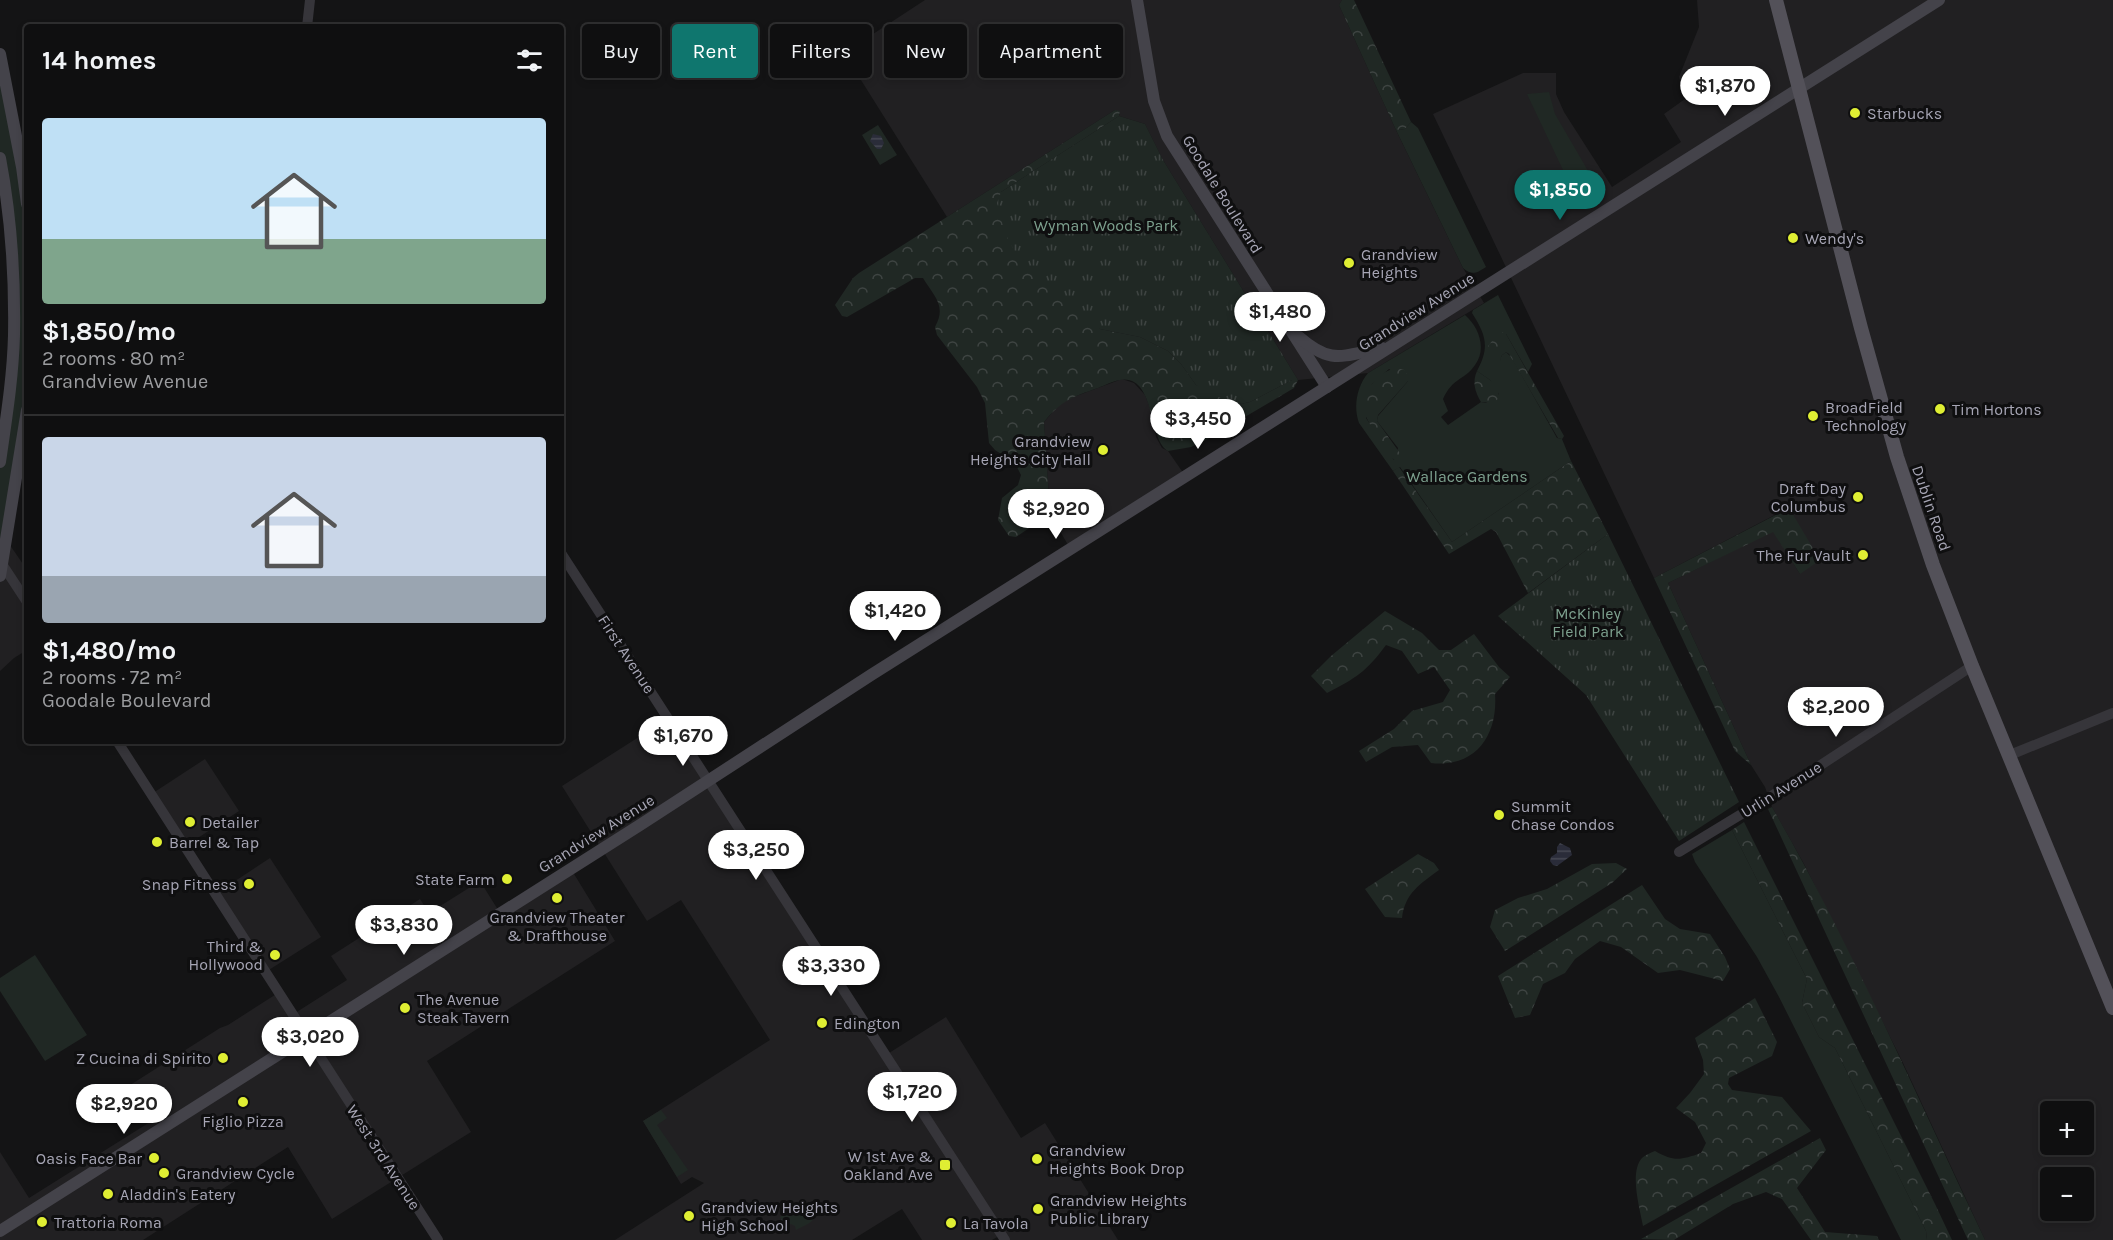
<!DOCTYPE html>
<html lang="en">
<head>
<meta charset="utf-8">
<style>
	body { margin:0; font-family:Karla,sans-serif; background:#181819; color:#f1f3f6; height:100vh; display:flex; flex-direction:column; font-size:22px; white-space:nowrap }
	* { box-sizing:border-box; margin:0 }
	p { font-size:20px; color:#9b9c9f }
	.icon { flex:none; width:33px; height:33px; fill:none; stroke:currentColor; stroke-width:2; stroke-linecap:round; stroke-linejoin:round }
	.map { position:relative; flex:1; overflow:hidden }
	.sheet { position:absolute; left:24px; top:24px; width:540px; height:720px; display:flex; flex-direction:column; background:#0f0f10; border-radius:6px; box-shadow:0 3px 9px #0003,0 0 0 2px #2f2f30 }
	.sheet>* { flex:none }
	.top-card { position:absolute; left:582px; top:24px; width:570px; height:54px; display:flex; gap:12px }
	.fabs { position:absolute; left:2040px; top:1101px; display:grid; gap:12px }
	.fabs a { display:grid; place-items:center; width:54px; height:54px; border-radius:6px; background:#0f0f10; box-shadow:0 3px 9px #0003,0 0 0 2px #2f2f30; font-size:30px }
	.price { position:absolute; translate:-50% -51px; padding:0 14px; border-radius:21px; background:#fff; color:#222; font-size:20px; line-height:39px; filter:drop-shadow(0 2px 3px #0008) }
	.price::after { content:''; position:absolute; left:50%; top:36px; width:18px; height:14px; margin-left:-9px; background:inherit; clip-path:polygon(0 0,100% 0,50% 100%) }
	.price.current { background:#0f766e; color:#fff }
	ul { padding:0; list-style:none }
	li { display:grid; align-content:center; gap:12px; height:318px; padding:0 18px }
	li+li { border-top:2px solid #2f2f30 }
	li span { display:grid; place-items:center; height:186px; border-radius:6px; color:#555 }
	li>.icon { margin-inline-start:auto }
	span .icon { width:108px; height:108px; fill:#fffc; stroke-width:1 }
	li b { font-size:26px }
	h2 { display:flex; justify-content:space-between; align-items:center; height:72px; padding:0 18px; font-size:26px }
	.tag { padding:0 21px; border-radius:6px; background:#0f0f10; box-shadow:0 3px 9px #0003,0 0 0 2px #2f2f30; font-size:21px; line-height:54px }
	.tag.current { background:#0f766e; color:#fff }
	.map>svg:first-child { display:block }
	.built { fill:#212022; fill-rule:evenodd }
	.green { fill:#202824; fill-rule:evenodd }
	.forest { fill:url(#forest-crowns) }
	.park { fill:url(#park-tufts) }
	.water { fill:url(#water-rules) }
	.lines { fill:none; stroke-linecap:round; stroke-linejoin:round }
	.tertiary { stroke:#36353a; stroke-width:10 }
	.secondary { stroke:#44434a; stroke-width:12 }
	.primary { stroke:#535159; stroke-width:14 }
	.poi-dot { fill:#dfee33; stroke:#0f0f10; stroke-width:2 }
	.labels { text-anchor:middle; stroke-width:6; stroke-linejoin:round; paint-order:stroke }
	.poi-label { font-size:16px; fill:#a7a6b5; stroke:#0f0f10; text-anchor:start }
	.street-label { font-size:16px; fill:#a7a6b5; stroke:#0f0f10 }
	.park-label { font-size:16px; fill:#7da08e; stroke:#0f0f10 }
</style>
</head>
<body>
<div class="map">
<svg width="2113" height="1240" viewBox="0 0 2113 1240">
	<defs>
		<pattern id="forest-crowns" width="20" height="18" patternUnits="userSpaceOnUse" patternTransform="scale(1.5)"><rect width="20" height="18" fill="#202824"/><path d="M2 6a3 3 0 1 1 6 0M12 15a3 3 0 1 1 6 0" fill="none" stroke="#3e4442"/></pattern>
		<pattern id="park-tufts" width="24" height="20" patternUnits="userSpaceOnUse" patternTransform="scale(1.5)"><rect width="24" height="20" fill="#202824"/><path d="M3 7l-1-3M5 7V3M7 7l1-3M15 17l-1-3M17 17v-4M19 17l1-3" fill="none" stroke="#3e4442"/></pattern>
		<pattern id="water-rules" width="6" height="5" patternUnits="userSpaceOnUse" patternTransform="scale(1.5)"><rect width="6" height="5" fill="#2a2c39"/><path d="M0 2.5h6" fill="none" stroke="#464853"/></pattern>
	</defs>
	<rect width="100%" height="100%" fill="#141415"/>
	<!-- built -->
	<g class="built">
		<path d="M925,0H1342L1339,5L1396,130L1463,268L1484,303L1368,373L1298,380L1163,160L1145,124L1119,116L1120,112L1115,110L947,217L844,53Z"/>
		<path d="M1697,0H2113V1240H1985L1903,1063L1804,864L1772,807L1765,787L1751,765L1668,583L1773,531L1800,574L1788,508L1654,578L1433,114L1523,73H1556V94L1564,112L1612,187L1681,142L1664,114L1685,99L1679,77L1699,27ZM2050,1112H2084V1144H2050ZM2050,1178H2084V1210H2050Z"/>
		<path d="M1122,379L1134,383L1145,395L1153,416L1156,437L1162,448L1168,451L1186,477L1071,550L1050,514L1044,422L1056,408L1068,399Z"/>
		<path d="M0,439L1,532L27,570V650L14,658L0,671Z"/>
		<path d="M667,719L889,1053L946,1017L1021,1138L1045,1123L1118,1240H1002L999,1236L992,1240H922L902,1209L852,1240H615L704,1183L692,1177L681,1184L643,1121L770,1040L681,900L647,921L562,786Z"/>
		<path d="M205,759L239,811L184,847L150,795Z"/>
		<path d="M270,858L321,937L264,973L214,895Z"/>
		<path d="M571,869L615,941L427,1061L471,1132L332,1219L288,1147L143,1240H0V1152L29,1198L150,1122L127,1087L220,1028L228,1025L278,993L292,1015L347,980L331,956L420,899L429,913L480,881L500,913Z"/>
	</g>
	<!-- green -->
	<g class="green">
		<path d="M0,54L27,204V410L0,576V462L14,337L0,158Z"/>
		<path d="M1549,92L1555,114L1598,188L1599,195L1581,208L1527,94Z"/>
		<path d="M1411,122L1418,128L1486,267C1477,273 1472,276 1463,268L1396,130L1405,129Z"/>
		<path d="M878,125L897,155L880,165L862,135Z"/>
		<path d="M1498,295L1532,364L1528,372L1506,334L1500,362L1501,356L1506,352L1512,358L1557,438L1562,439L1571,461L1452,542L1400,467L1393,471L1359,423C1353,407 1357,386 1368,373L1465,315C1479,327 1487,349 1475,365C1464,381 1453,377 1443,399L1448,411L1441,417L1448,425L1481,402L1486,403L1499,394L1490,380L1477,371C1490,347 1486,335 1472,313L1473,310ZM1389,369L1408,381L1378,416L1377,421L1398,448L1394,460L1366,418L1372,384Z"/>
		<path d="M1732,830L1807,979L1802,1003L1819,1037L1835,1048L1926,1231L1927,1240H1901L1779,997L1757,957L1695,862L1692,854Z"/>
		<path d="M35,955L87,1035L45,1061L0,991V978Z"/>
		<path d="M661,1110L667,1118L657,1125L688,1170L677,1177L643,1121Z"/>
	</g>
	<!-- forest -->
	<g class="forest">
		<path d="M1342,0H1354L1411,122L1405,129L1396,130L1339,5Z"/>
		<path d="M1115,110L1120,111L1119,116L1001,192L1100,329L1140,337L1168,351L1181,364L1196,385L1241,404L1250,402L1292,380H1298L1294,388L1204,441L1191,447L1168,451C1148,440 1156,374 1120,380C1113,381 1105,385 1098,388C1072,397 1062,400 1044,422L1050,514L1016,537L1009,536L998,520L1002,498L1018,485L1021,475L1015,463L995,450L989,443L985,403L977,387L937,335L935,327C947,306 934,296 923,278H915L847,317L842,316L835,305L853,278L859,273Z"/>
		<path d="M1501,332L1506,334L1564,436L1562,439L1558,438L1509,354L1506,352L1501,356L1500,362L1494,365L1488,364C1481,351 1491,341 1501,332Z"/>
		<path d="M1397,368L1404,370L1408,376V381L1378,415L1377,421L1402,456L1399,460C1398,460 1396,460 1395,460C1388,457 1363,415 1363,408C1363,390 1380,370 1397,368Z"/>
		<path d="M1477,371L1490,380L1499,390L1498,399L1492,403L1481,402C1475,392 1472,382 1477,371Z"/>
		<path d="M1571,461L1608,534L1528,593L1496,532L1491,529L1449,554L1393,471L1399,467L1452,542Z"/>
		<path d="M1789,508L1820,560L1800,574L1773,532L1668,583L1751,765L1735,751L1654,578Z"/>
		<path d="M1385,611L1422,633L1439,650H1451L1474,634L1499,667L1510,677L1495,694C1498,735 1476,768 1431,763L1418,745L1392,747L1366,762L1359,751L1394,729L1412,711L1443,702L1450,690L1434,667L1418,674L1402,651L1386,645C1366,672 1356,678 1327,693L1311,676L1331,656Z"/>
		<path d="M1772,807C1852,946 1916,1095 1985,1240H1968L1768,809Z"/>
		<path d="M1744,822L1935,1204L1952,1240H1927L1926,1231L1835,1048L1819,1037L1802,1003L1807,979L1732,830Z"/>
		<path d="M1418,854L1434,863L1439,870C1420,884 1405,893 1402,918L1385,917L1365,889Z"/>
		<path d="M1616,863L1627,869L1612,883L1505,951L1490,927L1495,910L1518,898L1547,889L1592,864Z"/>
		<path d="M1642,885L1665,919L1680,929L1710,934L1725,957L1730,969L1723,981L1680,970L1658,973L1621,947L1600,941L1575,959L1565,973L1543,984L1530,1015L1515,1018L1498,976Z"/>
		<path d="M1755,998L1777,1042L1772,1056L1729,1078L1728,1084L1732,1090L1782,1097L1811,1131L1643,1226C1640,1209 1629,1172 1642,1158C1645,1155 1650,1153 1655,1151C1674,1162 1681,1160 1701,1153L1706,1143L1695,1122L1676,1108L1690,1093L1704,1074L1703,1060L1695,1038Z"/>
		<path d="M1820,1138L1826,1150L1797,1188L1825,1232L1877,1236L1879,1240H1811L1782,1199L1766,1192L1733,1204L1674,1240L1641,1239Z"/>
	</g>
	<!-- park -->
	<g class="park">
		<path d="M1119,116L1145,124L1163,160L1298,380H1292L1250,402L1241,404L1212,395L1196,385L1181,364L1168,351L1140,337L1100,329L1077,315L1015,252L1005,233L997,203L1001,192Z"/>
		<path d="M1608,534L1739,802L1679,841L1586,695L1498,616Z"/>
		<path d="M805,1203L816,1206L818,1214C811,1224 805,1225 796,1230L795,1226L791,1224L786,1227L780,1217L789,1210L794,1212Z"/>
	</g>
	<!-- water -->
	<g class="water">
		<path d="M873,134L881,136L884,143L881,149H877L870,141Z"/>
		<path d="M1560,843L1570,848L1572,855L1557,866L1553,865L1550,861L1551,857L1557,853V847Z"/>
	</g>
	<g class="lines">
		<!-- tertiary -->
		<g class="tertiary">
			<path d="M307,27L310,0"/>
			<path d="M561,553L1005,1240"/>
			<path d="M0,561L27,602"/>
			<path d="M117,741L438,1240"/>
			<path d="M2010,755L2113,713"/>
			<path d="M1679,852L1804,776L1972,666"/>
		</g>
		<!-- secondary -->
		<g class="secondary">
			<path d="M1137,0L1154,101L1167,136L1327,387"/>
			<path d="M0,54L22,167L27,204"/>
			<path d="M0,158C11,216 15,275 14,335C13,377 6,420 0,462"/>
			<path d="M1299,337C1332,366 1343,355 1382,348"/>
			<path d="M0,576L27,410"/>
			<path d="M0,1231L640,825L871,675L1939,0"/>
		</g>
		<!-- primary -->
		<path class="primary" d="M1776,0L1861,328L1897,457L1933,565L1972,666L2113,1008"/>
	</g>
	<!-- markers -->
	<g class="poi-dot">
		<circle cx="1855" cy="113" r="6"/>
		<circle cx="1793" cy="238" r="6"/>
		<circle cx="1349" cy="263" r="6"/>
		<circle cx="1940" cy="409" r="6"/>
		<circle cx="1813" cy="416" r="6"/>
		<circle cx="1103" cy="450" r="6"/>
		<circle cx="1858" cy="497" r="6"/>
		<circle cx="1863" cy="555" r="6"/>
		<circle cx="1499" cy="815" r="6"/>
		<circle cx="190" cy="822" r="6"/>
		<circle cx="157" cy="842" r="6"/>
		<circle cx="507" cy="879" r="6"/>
		<circle cx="249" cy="884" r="6"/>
		<circle cx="557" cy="898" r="6"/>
		<circle cx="275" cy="955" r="6"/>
		<circle cx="405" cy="1008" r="6"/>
		<circle cx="822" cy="1023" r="6"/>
		<circle cx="223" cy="1058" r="6"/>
		<circle cx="243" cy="1102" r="6"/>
		<circle cx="154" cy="1158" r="6"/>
		<circle cx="1037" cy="1159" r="6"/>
		<rect x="939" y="1159" width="12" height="12" rx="3"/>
		<circle cx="164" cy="1173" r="6"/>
		<circle cx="108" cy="1194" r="6"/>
		<circle cx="1038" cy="1209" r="6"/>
		<circle cx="689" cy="1216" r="6"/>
		<circle cx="42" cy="1222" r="6"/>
		<circle cx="951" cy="1223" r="6"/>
	</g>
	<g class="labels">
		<!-- poi labels -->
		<g class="poi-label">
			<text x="1867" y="119">Starbucks</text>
			<text x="1805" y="244">Wendy's</text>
			<text x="1361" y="260">Grandview<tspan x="1361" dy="18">Heights</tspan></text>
			<text x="1825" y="413">BroadField<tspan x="1825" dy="18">Technology</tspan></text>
			<text x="1952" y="415">Tim Hortons</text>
			<text x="1091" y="447" text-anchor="end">Grandview<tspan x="1091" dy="18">Heights City Hall</tspan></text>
			<text x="1846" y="494" text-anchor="end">Draft Day<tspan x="1846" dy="18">Columbus</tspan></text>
			<text x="1851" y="561" text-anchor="end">The Fur Vault</text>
			<text x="1511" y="812">Summit<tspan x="1511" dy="18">Chase Condos</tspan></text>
			<text x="202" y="828">Detailer</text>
			<text x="169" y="848">Barrel &amp; Tap</text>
			<text x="495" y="885" text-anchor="end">State Farm</text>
			<text x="237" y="890" text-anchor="end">Snap Fitness</text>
			<text x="557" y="923" text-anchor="middle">Grandview Theater<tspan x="557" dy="18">&amp; Drafthouse</tspan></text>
			<text x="263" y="952" text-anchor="end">Third &amp;<tspan x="263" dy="18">Hollywood</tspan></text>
			<text x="417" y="1005">The Avenue<tspan x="417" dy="18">Steak Tavern</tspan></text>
			<text x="834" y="1029">Edington</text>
			<text x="211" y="1064" text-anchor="end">Z Cucina di Spirito</text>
			<text x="243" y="1127" text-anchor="middle">Figlio Pizza</text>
			<text x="1049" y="1156">Grandview<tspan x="1049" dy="18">Heights Book Drop</tspan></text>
			<text x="933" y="1162" text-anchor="end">W 1st Ave &amp;<tspan x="933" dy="18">Oakland Ave</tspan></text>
			<text x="142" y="1164" text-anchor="end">Oasis Face Bar</text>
			<text x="176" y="1179">Grandview Cycle</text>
			<text x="120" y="1200">Aladdin's Eatery</text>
			<text x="1050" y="1206">Grandview Heights<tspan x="1050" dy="18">Public Library</tspan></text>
			<text x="701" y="1213">Grandview Heights<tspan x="701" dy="18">High School</tspan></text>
			<text x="54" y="1228">Trattoria Roma</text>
			<text x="963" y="1229">La Tavola</text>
		</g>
		<!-- street labels -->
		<g class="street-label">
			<text transform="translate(1223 194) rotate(58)" y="6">Goodale Boulevard</text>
			<text transform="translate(1416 311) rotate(-32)" y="6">Grandview Avenue</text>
			<text transform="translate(1932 508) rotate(71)" y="6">Dublin Road</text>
			<text transform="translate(627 654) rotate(57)" y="6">First Avenue</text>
			<text transform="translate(1781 789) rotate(-32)" y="6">Urlin Avenue</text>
			<text transform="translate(596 833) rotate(-32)" y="6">Grandview Avenue</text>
			<text transform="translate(384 1157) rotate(57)" y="6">West 3rd Avenue</text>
		</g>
		<!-- park labels -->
		<g class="park-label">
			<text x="1106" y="231">Wyman Woods Park</text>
			<text x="1467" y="482">Wallace Gardens</text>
			<text x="1588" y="619">McKinley<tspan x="1588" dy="18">Field Park</tspan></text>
		</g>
	</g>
</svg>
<div class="fabs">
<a>+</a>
<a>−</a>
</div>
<b class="price" style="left:1725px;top:117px">$1,870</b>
<b class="price current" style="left:1560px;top:221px">$1,850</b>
<b class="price" style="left:1280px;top:343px">$1,480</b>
<b class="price" style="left:1198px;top:450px">$3,450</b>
<b class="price" style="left:1056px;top:540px">$2,920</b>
<b class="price" style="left:895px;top:642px">$1,420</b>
<b class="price" style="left:1836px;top:738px">$2,200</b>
<b class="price" style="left:683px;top:767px">$1,670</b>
<b class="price" style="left:756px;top:881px">$3,250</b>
<b class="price" style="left:404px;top:956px">$3,830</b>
<b class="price" style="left:831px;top:997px">$3,330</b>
<b class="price" style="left:310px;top:1068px">$3,020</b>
<b class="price" style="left:912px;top:1123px">$1,720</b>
<b class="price" style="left:124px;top:1135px">$2,920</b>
<div class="top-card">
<a class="tag">Buy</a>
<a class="tag current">Rent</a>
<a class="tag">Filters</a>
<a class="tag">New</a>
<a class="tag">Apartment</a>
</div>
<section class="sheet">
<h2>14 homes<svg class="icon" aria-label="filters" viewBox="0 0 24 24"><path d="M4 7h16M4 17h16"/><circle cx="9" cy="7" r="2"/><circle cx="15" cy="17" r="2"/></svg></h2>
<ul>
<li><span style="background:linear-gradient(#bfe0f5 65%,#7fa58c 0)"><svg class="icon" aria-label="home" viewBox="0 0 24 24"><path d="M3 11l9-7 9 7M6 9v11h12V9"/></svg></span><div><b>$1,850/mo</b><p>2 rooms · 80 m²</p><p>Grandview Avenue</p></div></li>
<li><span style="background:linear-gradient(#c9d6e8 75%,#9aa5b1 0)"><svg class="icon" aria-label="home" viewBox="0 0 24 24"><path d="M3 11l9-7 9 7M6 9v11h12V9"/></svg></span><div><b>$1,480/mo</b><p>2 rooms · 72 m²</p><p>Goodale Boulevard</p></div></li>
</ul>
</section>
</div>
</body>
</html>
